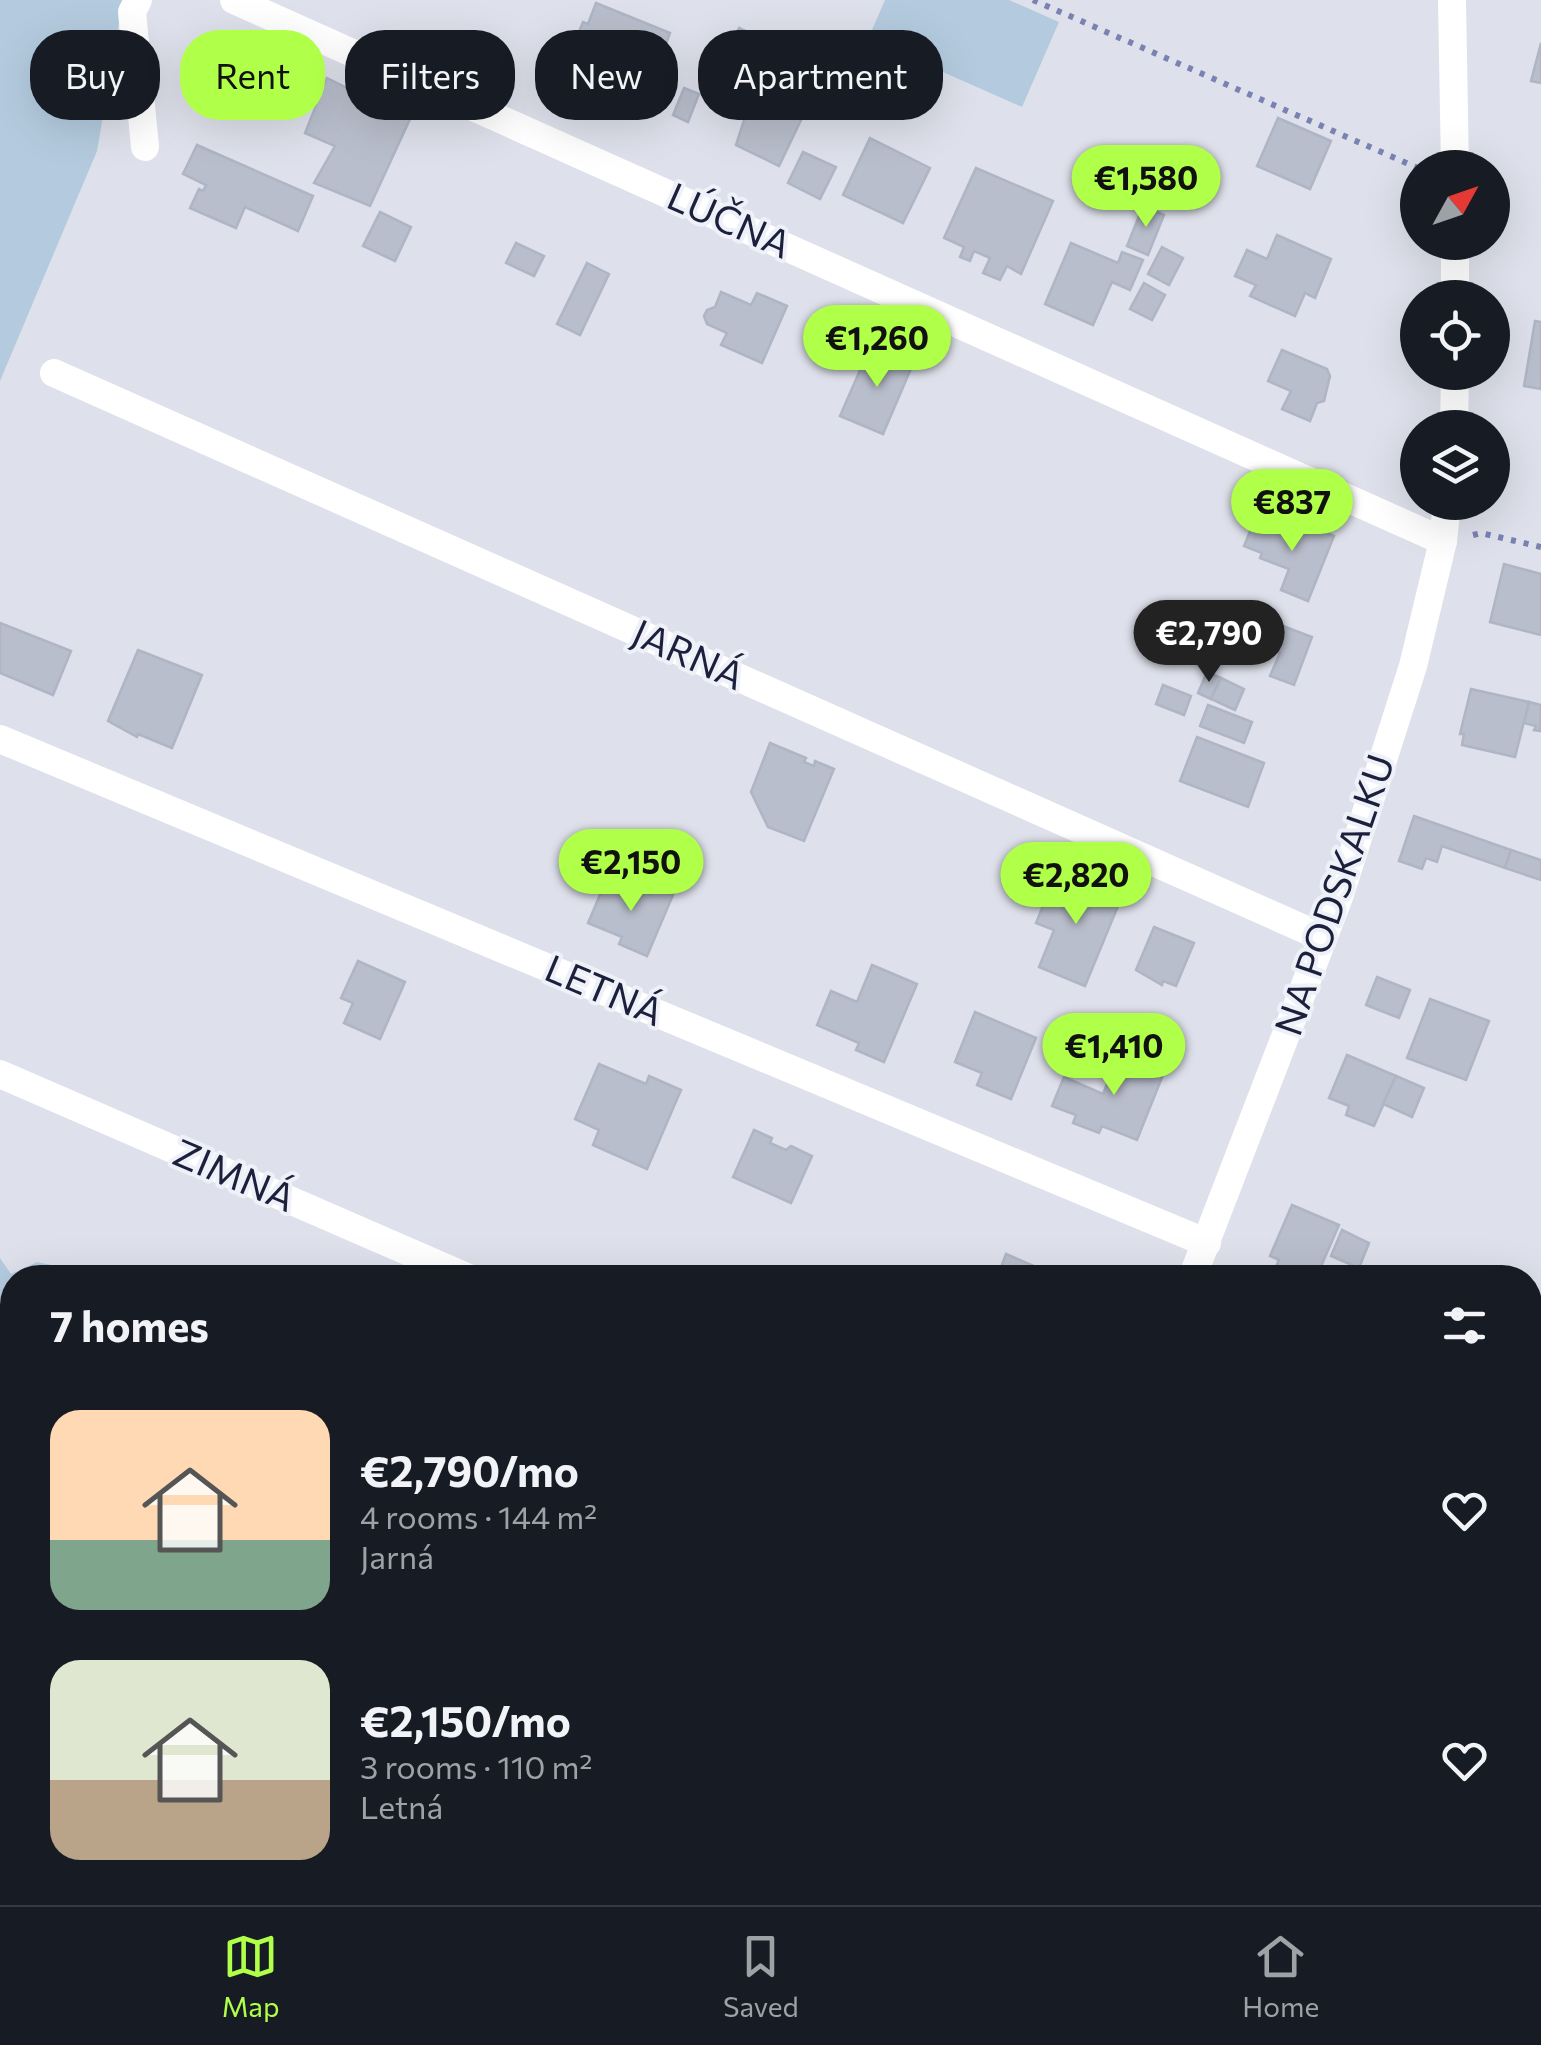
<!DOCTYPE html>
<html lang="en">
<head>
<meta charset="utf-8">
<style>
	body { margin:0; font-family:Commissioner,sans-serif; background:#242831; color:#f1f3f6; height:100vh; display:flex; flex-direction:column; font-size:38px; white-space:nowrap }
	* { box-sizing:border-box; margin:0 }
	p { font-size:32px; color:#9ea1a6 }
	.icon { flex:none; width:55px; height:55px; fill:none; stroke:currentColor; stroke-width:2; stroke-linecap:round; stroke-linejoin:round }
	.map { position:relative; flex:1; overflow:hidden }
	.side { position:absolute; left:0px; top:1265px; width:1542px; height:640px; display:flex; flex-direction:column; background:#171b24; border-radius:40px 40px 0 0; box-shadow:0 10px 40px #0002 }
	.side>* { flex:none }
	.guide { position:absolute; left:30px; top:30px; width:1000px; height:90px; display:flex; gap:20px }
	.needle { width:65px; rotate:50deg }
	.fabs { position:absolute; left:1400px; top:150px; display:grid; gap:20px }
	.fabs a { display:grid; place-items:center; width:110px; height:110px; border-radius:50%; background:#171b24; box-shadow:0 10px 40px #0002; font-size:50px }
	.price { position:absolute; translate:-50% -85px; padding:0 22px; border-radius:35px; background:#b0ff48; color:#111; font-size:32px; line-height:65px; filter:drop-shadow(0 2px 5px #0008) }
	.price::after { content:''; position:absolute; left:50%; top:60px; width:30px; height:22px; margin-left:-15px; background:inherit; clip-path:polygon(0 0,100% 0,50% 100%) }
	.price.selected { background:#222; color:#fff }
	ul { padding:0; list-style:none }
	li { display:flex; align-items:center; gap:30px; height:250px; padding:0 50px }
	li span { display:grid; place-items:center; flex:none; width:280px; height:200px; border-radius:30px; color:#555 }
	li>.icon { margin-inline-start:auto }
	span .icon { width:120px; height:120px; fill:#fffc; stroke-width:1 }
	li b { font-size:42px }
	h2 { display:flex; justify-content:space-between; align-items:center; height:120px; padding:0 50px; font-size:42px }
	.chip { padding:0 35px; border-radius:40px; background:#171b24; box-shadow:0 10px 40px #0002; font-size:35px; line-height:90px }
	.chip.selected { background:#b0ff48; color:#111 }
	.dock { display:flex; justify-content:space-around; align-items:center; height:140px; border-top:2px solid #363941; background:#171b24; font-size:28px; color:#9ea1a6 }
	.dock a { display:grid; justify-items:center; gap:5px }
	.dock .selected { color:#b0ff48 }
	.map>svg:first-child { display:block }
	.green { fill:#b4cbdf }
	.building { fill:#b9becc; stroke:#afb5c5; stroke-width:2.5 }
	.lines { fill:none; stroke-linecap:round; stroke-linejoin:round }
	.path { stroke:#7a82b2; stroke-width:6; stroke-dasharray:5 8; stroke-linecap:butt }
	.minor { stroke:#fff; stroke-width:28 }
	.tertiary { stroke:#fff; stroke-width:28 }
	.labels { text-anchor:middle; stroke-width:8; stroke-linejoin:round; paint-order:stroke }
	.street-label { font-size:38px; fill:#1d203c; stroke:#eef1f8 }
</style>
</head>
<body>
<div class="map">
<svg width="1541" height="1905" viewBox="0 0 1541 1905">
	<rect width="100%" height="100%" fill="#dee1eb"/>
	<!-- green -->
	<g class="green">
		<path d="M0,0H123L97,151L0,381Z"/>
		<path d="M885,0H1009L1059,22L1022,107L868,39Z"/>
		<path d="M0,1258L11,1274L37,1262L66,1268L73,1277L12,1278V1892H906L905,1905H0Z"/>
	</g>
	<!-- building -->
	<g class="building">
		<path d="M596,3L670,33L656,71L660,73L648,105L626,97L631,84L573,61L583,36L578,34L583,22L588,24Z"/>
		<path d="M739,28L770,42L761,62L730,49Z"/>
		<path d="M1541,43V83L1531,81Z"/>
		<path d="M228,51L248,61L231,99L210,90Z"/>
		<path d="M746,69L811,99L779,166L736,145L745,117L730,108Z"/>
		<path d="M327,78L410,119L370,206L314,183L335,146L305,133Z"/>
		<path d="M684,88L699,94L688,122L673,115Z"/>
		<path d="M1278,118L1331,141L1310,189L1257,166Z"/>
		<path d="M870,138L930,168L903,223L843,195Z"/>
		<path d="M197,145L313,196L298,231L245,207L236,228L190,208L199,189L203,191L206,185L183,174Z"/>
		<path d="M803,152L836,167L820,199L788,183Z"/>
		<path d="M976,168L1053,201L1021,274L1007,266L1000,280L983,273L990,258L974,251L970,261L960,257L964,247L944,238Z"/>
		<path d="M1143,206L1164,215L1148,255L1127,246Z"/>
		<path d="M380,212L411,227L395,261L363,246Z"/>
		<path d="M1277,235L1331,259L1315,298L1305,293L1295,316L1250,296L1256,285L1235,276L1247,250L1267,259Z"/>
		<path d="M516,243L544,256L534,276L506,263Z"/>
		<path d="M1071,243L1118,263L1122,252L1143,260L1130,290L1112,282L1093,325L1045,304Z"/>
		<path d="M1162,247L1183,258L1169,285L1148,274Z"/>
		<path d="M587,263L609,274L580,335L557,324Z"/>
		<path d="M1144,283L1165,295L1152,320L1130,309Z"/>
		<path d="M721,292L751,305L757,293L787,306L762,363L721,345L727,333L707,324L704,316L707,310L715,307Z"/>
		<path d="M1535,321L1541,322V389L1524,386Z"/>
		<path d="M871,345L913,364L883,434L840,416Z"/>
		<path d="M1282,350L1327,369L1330,376L1324,401L1317,403L1310,421L1282,409L1291,391L1268,381Z"/>
		<path d="M1255,519L1299,536L1304,524L1334,536L1308,601L1281,590L1289,569L1260,558L1262,553L1244,546Z"/>
		<path d="M1504,564L1541,574V635L1490,622Z"/>
		<path d="M1225,604L1312,637L1294,685L1270,676L1280,653L1216,629Z"/>
		<path d="M0,623L71,651L53,695L0,673Z"/>
		<path d="M138,650L202,675L172,748L138,734L137,737L108,721Z"/>
		<path d="M1207,672L1221,678L1211,699L1198,693Z"/>
		<path d="M1221,678L1244,689L1235,710L1211,699Z"/>
		<path d="M1163,685L1191,696L1184,715L1156,704Z"/>
		<path d="M1471,689L1529,702L1515,757L1462,745L1464,734H1460Z"/>
		<path d="M1529,702L1541,705L1540,731L1534,730L1536,726L1524,723Z"/>
		<path d="M1208,705L1252,722L1244,743L1200,726Z"/>
		<path d="M1197,737L1264,763L1248,807L1180,781Z"/>
		<path d="M770,743L806,758L804,762L814,766L815,761L834,769L804,841L768,827L751,792Z"/>
		<path d="M1414,816L1511,850L1505,868L1442,846L1437,862L1426,858L1422,869L1399,861Z"/>
		<path d="M1511,850L1541,860V880L1505,868Z"/>
		<path d="M608,876L650,894L653,887L673,895L647,956L619,944L622,937L588,923Z"/>
		<path d="M1055,876L1089,890L1093,881L1123,894L1085,986L1039,967L1054,930L1036,923Z"/>
		<path d="M1154,927L1194,943L1176,986L1163,981L1162,985L1136,970Z"/>
		<path d="M358,961L405,982L380,1039L344,1023L353,1003L341,998Z"/>
		<path d="M872,965L917,984L884,1062L856,1050L859,1043L817,1025L831,991L857,1002Z"/>
		<path d="M1377,977L1410,990L1399,1018L1366,1005Z"/>
		<path d="M1430,999L1489,1021L1466,1080L1407,1058Z"/>
		<path d="M975,1012L1036,1038L1011,1099L977,1085L982,1073L955,1062Z"/>
		<path d="M1120,1052L1165,1070L1137,1140L1102,1126L1099,1133L1073,1123L1076,1115L1052,1106L1064,1077L1103,1094Z"/>
		<path d="M1347,1055L1396,1076L1374,1126L1346,1115L1349,1106L1329,1098Z"/>
		<path d="M599,1064L646,1084L649,1076L681,1090L647,1169L593,1145L599,1130L575,1119Z"/>
		<path d="M1396,1076L1424,1088L1412,1117L1383,1104Z"/>
		<path d="M754,1130L772,1138L770,1143L786,1150L791,1146L812,1156L791,1203L733,1177Z"/>
		<path d="M1292,1205L1339,1225L1316,1278H1289L1274,1271L1279,1260L1270,1256Z"/>
		<path d="M1342,1230L1369,1243L1359,1268L1331,1256Z"/>
		<path d="M1006,1254L1057,1276V1278H997Z"/>
		<path d="M1027,1892H1076L1070,1905H1055Z"/>
	</g>
	<g class="lines">
		<!-- path -->
		<g class="path">
			<path d="M1033,0L1418,168"/>
			<path d="M1473,535L1481,533L1541,547"/>
		</g>
		<!-- minor -->
		<g class="minor">
			<path d="M138,0L132,12L145,147"/>
			<path d="M234,0L1443,541"/>
			<path d="M54,373L1322,937"/>
			<path d="M0,739L1207,1243"/>
			<path d="M0,1074L469,1278"/>
		</g>
		<!-- tertiary -->
		<g class="tertiary">
			<path d="M1452,0L1455,168"/>
			<path d="M1455,298V242"/>
			<path d="M1454,428L1455,372"/>
			<path d="M1192,1278L1339,897L1413,666L1443,541L1447,502"/>
			<path d="M935,1905L939,1892"/>
		</g>
	</g>
	<g class="labels">
		<!-- street labels -->
		<g class="street-label">
			<text transform="translate(729 221) rotate(24)" y="13">LÚČNA</text>
			<text transform="translate(688 655) rotate(24)" y="13">JARNÁ</text>
			<text transform="translate(1335 895) rotate(-71)" y="13">NA PODSKALKU</text>
			<text transform="translate(604 991) rotate(23)" y="13">LETNÁ</text>
			<text transform="translate(234 1176) rotate(23)" y="13">ZIMNÁ</text>
		</g>
	</g>
</svg>
<div class="fabs">
<a><svg class="needle" viewBox="-14 -14 28 28"><path d="M0-13l5 13h-10z" fill="#e53935"/><path d="M0 13l5-13h-10z" fill="#9ea1a6"/></svg></a>
<a><svg class="icon" aria-label="locate" viewBox="0 0 24 24"><circle cx="12" cy="12" r="6"/><path d="M12 2v4M12 18v4M2 12h4M18 12h4"/></svg></a>
<a><svg class="icon" aria-label="layers" viewBox="0 0 24 24"><path d="M12 4l9 5-9 5-9-5zM3 14l9 5 9-5"/></svg></a>
</div>
<b class="price" style="left:1146px;top:230px">€1,580</b>
<b class="price" style="left:877px;top:390px">€1,260</b>
<b class="price" style="left:1292px;top:554px">€837</b>
<b class="price selected" style="left:1209px;top:685px">€2,790</b>
<b class="price" style="left:631px;top:914px">€2,150</b>
<b class="price" style="left:1076px;top:927px">€2,820</b>
<b class="price" style="left:1114px;top:1098px">€1,410</b>
<div class="guide">
<a class="chip">Buy</a>
<a class="chip selected">Rent</a>
<a class="chip">Filters</a>
<a class="chip">New</a>
<a class="chip">Apartment</a>
</div>
<section class="side">
<h2>7 homes<svg class="icon" aria-label="filters" viewBox="0 0 24 24"><path d="M4 7h16M4 17h16"/><circle cx="9" cy="7" r="2"/><circle cx="15" cy="17" r="2"/></svg></h2>
<ul>
<li><span style="background:linear-gradient(#ffd9b3 65%,#7fa58c 0)"><svg class="icon" aria-label="home" viewBox="0 0 24 24"><path d="M3 11l9-7 9 7M6 9v11h12V9"/></svg></span><div><b>€2,790/mo</b><p>4 rooms · 144 m²</p><p>Jarná</p></div><svg class="icon" aria-label="heart" viewBox="0 0 24 24"><path d="M12 20l-8-8c-3-5 5-10 8-4 3-6 11-1 8 4z"/></svg></li>
<li><span style="background:linear-gradient(#dfe7d0 60%,#b9a48a 0)"><svg class="icon" aria-label="home" viewBox="0 0 24 24"><path d="M3 11l9-7 9 7M6 9v11h12V9"/></svg></span><div><b>€2,150/mo</b><p>3 rooms · 110 m²</p><p>Letná</p></div><svg class="icon" aria-label="heart" viewBox="0 0 24 24"><path d="M12 20l-8-8c-3-5 5-10 8-4 3-6 11-1 8 4z"/></svg></li>
</ul>
</section>
</div>
<nav class="dock">
<a class="selected"><svg class="icon" aria-label="map" viewBox="0 0 24 24"><path d="M3 6l6-2 6 2 6-2v14l-6 2-6-2-6 2zM9 4v14M15 6v14"/></svg>Map</a>
<a><svg class="icon" aria-label="saved" viewBox="0 0 24 24"><path d="M7 4h10v16l-5-4-5 4z"/></svg>Saved</a>
<a><svg class="icon" aria-label="home" viewBox="0 0 24 24"><path d="M3 11l9-7 9 7M6 9v11h12V9"/></svg>Home</a>
</nav>
</body>
</html>
